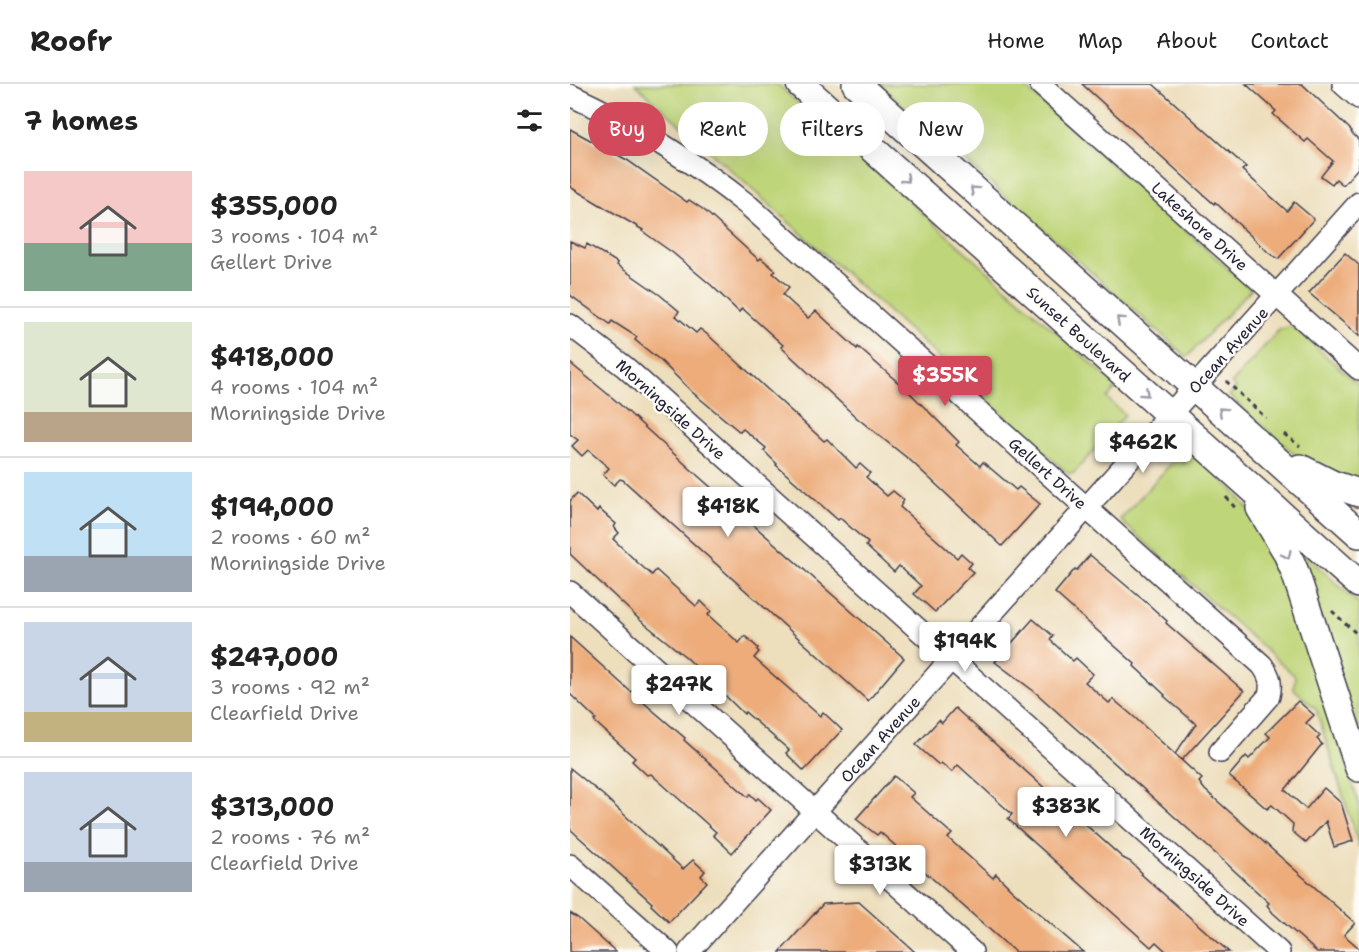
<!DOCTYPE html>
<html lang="en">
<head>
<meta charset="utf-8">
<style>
	body { margin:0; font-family:"Shantell Sans",sans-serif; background:#f2f2f2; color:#222; height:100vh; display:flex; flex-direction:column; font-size:22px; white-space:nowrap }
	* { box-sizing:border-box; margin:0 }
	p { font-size:20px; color:#767676 }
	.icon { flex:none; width:33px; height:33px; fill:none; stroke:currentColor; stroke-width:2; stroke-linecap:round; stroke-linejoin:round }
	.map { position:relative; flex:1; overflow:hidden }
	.sheet { display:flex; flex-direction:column; background:#fff; width:570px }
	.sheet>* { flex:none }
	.banner { position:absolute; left:18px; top:18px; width:570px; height:54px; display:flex; gap:12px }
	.price { position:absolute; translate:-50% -51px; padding:0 14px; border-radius:6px; background:#fff; color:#222; font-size:20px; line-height:39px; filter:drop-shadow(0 2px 3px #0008) }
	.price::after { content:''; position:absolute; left:50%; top:36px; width:18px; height:14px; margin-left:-9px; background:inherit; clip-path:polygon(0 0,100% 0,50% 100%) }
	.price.active { background:#d1495b; color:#fff }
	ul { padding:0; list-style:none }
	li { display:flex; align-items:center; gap:18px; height:150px; padding:0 24px }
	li+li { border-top:2px solid #e0e0e0 }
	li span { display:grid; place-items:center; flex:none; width:168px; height:120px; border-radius:0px; color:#555 }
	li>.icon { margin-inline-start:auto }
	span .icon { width:72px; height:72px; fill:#fffc; stroke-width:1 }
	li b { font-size:26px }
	h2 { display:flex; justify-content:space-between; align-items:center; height:72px; padding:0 24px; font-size:26px }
	.pill { padding:0 21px; border-radius:27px; background:#fff; box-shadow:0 6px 24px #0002; font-size:21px; line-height:54px }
	.pill.active { background:#d1495b; color:#fff }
	header { display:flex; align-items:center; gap:36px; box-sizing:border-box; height:84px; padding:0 30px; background:#fff; border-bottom:2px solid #e0e0e0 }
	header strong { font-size:28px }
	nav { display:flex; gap:33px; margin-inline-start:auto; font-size:21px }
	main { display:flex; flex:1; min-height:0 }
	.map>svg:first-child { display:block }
	.green { fill:#bfd579; stroke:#707c5a; stroke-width:1.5 }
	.building { fill:#edac7a }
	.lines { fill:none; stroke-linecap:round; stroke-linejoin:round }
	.minor-casing { stroke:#403e4e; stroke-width:24 }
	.major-casing { stroke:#403e4e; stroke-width:30 }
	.path { stroke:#403e4e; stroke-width:3; stroke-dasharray:4.5 4.5; stroke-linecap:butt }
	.minor { stroke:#fff; stroke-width:21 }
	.major { stroke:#fff; stroke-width:27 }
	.oneway { stroke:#9c9ca7 }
	.labels { text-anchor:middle; stroke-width:5; stroke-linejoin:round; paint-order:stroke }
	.street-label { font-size:16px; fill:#22223b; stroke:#fdfcf7 }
</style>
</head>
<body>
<header>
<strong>Roofr</strong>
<nav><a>Home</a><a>Map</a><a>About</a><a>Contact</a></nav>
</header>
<main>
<section class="sheet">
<h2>7 homes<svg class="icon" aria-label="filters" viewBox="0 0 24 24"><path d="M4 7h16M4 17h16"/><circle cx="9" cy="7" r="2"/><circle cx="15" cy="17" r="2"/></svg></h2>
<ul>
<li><span style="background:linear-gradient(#f6c9c9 60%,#7fa58c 0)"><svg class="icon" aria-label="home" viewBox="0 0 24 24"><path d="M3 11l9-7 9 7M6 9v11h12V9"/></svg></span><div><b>$355,000</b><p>3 rooms · 104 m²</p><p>Gellert Drive</p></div></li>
<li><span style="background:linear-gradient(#dfe7d0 75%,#b9a48a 0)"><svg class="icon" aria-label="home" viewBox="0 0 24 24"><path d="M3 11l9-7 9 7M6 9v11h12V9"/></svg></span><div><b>$418,000</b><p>4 rooms · 104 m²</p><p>Morningside Drive</p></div></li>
<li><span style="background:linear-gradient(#bfe0f5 70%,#9aa5b1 0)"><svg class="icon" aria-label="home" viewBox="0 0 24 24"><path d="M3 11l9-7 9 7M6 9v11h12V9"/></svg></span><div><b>$194,000</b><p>2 rooms · 60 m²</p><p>Morningside Drive</p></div></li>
<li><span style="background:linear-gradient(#c9d6e8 75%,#c2b280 0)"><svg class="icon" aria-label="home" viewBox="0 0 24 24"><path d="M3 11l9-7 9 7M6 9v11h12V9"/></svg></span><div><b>$247,000</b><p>3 rooms · 92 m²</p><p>Clearfield Drive</p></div></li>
<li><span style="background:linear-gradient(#c9d6e8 75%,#9aa5b1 0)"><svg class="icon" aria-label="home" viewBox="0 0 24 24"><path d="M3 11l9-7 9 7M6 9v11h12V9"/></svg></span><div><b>$313,000</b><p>2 rooms · 76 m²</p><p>Clearfield Drive</p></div></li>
</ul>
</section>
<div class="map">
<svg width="789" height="868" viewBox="0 0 789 868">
	<rect width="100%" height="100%" fill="#fdfcf7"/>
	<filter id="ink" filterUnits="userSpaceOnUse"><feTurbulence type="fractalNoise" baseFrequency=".0167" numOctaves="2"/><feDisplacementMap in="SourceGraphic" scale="12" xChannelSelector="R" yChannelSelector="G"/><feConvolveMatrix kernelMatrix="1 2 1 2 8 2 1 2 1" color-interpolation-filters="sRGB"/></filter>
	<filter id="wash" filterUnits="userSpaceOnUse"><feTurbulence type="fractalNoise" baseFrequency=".008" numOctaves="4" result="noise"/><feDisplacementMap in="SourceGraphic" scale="24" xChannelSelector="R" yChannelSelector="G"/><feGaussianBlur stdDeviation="1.35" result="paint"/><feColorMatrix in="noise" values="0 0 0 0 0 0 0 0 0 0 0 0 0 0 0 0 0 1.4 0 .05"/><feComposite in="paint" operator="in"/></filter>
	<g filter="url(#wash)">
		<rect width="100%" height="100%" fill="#eddebc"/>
		<!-- green -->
		<g class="green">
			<path d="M65,0H207L547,302L537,314L555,331L504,389L499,390Z"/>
			<path d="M309,0H451L681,205L617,273Z"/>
			<path d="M722,242L789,301V398L751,385L724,370L659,312L666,304L661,300L709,246Z"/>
			<path d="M622,369L661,404L687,436L710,478L749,591L789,720V763L746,625L724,605L725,592L550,436L607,373L614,379Z"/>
			<path d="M722,459L789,520V656Z"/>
		</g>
		<g id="blocks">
			<!-- building -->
			<g class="building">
				<path d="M512,0H583L676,83L672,86L717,127L724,118L744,135L708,175L699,169L645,118L644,120L625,103Z"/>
				<path d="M676,0H732L782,47L781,48L789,56V83L773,101L766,95L762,100L751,92L763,77L738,55L735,58L703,30L706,27Z"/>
				<path d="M0,45L57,76L117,118L119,116L134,126L189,176L191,174L206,187L203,189L219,203L213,211L238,234L246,227L287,265L288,263L341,310L389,358L386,361L410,382L413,378L446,406L449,403L470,420L432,462L341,377L287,334L211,263L213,261L172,224L169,228L141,201L103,169L72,147L73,146L0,103Z"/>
				<path d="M0,157L15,164L17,160L48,179L47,181L90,211L109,227L106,232L126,249L130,245L138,251L254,357L257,355L286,384L290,380L300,389L296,393L317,412L323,407L334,416L330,423L387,474L391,469L402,479L398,484L403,488L365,528L355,519L344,510L351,502L329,482L324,488L296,462L298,459L270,434L268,436L206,381L207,380L194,367L196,364L173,345L170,348L122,308L91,277L65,256L67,253L42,237L40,240L0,211Z"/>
				<path d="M775,169L789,181V252L739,209Z"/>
				<path d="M0,279L45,316L127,391L334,574L298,617L53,396L50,395L44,401L33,391L39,384L18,366L12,372L2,362L8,356L0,350Z"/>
				<path d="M7,409L27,428L29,425L46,440L44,443L49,449L43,455L68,479L82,491L86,486L126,522L131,517L141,527L138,531L169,559L175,552L188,564L187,566L189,568L184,574L250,632L253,628L272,646L234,687L216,669L219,666L175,628L174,630L117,574L70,536L0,470V417Z"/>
				<path d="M520,471L578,520L597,537L596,539L674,607L612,676L605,670L626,640L594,612L595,611L564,582L565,580L485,509L505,485L507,486Z"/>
				<path d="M463,535L483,552L480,556L503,577L506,574L523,590L515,598L539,619L543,615L563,632L632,695L629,698L635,706L785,839L774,851L789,864V868H747L703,829L697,821L699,819L655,778L465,608L425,578Z"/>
				<path d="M0,553L61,608L62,607L74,617L73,618L115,654L114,656L178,713L180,710L186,716L188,714L201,726L162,769L143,751L146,748L81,690L77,691L62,677L65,674L24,637L26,635L0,610Z"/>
				<path d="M728,617L744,631L736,639L750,652L747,655L752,660L715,706L736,725L754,704L771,719L783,757L764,763L756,737L736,759L722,747L723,740L702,721L697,725L659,692L676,672L679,675L700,653L696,649Z"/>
				<path d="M385,624L553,774L561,778L572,789L571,790L659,868H597L586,858L581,863L438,735L442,730L388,681L382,688L371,679L369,681L346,661L369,636L372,639Z"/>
				<path d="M0,684L33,711L113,785L123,776L135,787L131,792L137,798L99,838L81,821L82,819L0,745Z"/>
				<path d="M324,692L344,709L340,713L382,750L378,754L423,794L426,790L442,806L513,868H445L310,748L307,751L286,735Z"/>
				<path d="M289,818L345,868H210L253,820Z"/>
				<path d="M0,829L8,834L46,868H0Z"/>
			</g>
		</g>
	</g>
	<g filter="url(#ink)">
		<use href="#blocks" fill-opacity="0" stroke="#403e4e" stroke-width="1.5"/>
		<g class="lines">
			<!-- minor casing -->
			<g class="minor-casing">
				<g id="minor">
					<path d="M470,0L789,285"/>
					<path d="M773,0L789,14"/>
					<path d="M0,11C65,41 123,77 179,122L692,581C700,592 702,599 699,612L650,668"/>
					<path d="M0,241L55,283L709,868"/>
					<path d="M0,508L402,868"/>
					<path d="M0,781L98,868"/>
					<path d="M119,868L789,119"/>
				</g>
			</g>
			<!-- major casing -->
			<g class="major-casing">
				<g id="major">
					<path d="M230,0L789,500"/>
					<path d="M286,0L789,450"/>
					<path d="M730,384L762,400L789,409"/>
					<path d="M690,424L716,467L725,488L789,684"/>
				</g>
			</g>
			<!-- path -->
			<g class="path">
				<path d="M656,297L696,334"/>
				<path d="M714,350L730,362"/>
				<path d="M656,413L667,426"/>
				<path d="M762,527L789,552"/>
			</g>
			<!-- minor -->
			<use href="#minor" class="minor"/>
			<!-- major -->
			<use href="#major" class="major"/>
		</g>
		<!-- one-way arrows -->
		<defs><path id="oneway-chevron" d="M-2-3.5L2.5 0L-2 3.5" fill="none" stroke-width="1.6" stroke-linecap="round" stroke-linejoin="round" transform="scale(1.5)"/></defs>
		<g class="oneway">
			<use href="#oneway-chevron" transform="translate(336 95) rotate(42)"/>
			<use href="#oneway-chevron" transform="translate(404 106) rotate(-138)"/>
			<use href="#oneway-chevron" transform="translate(550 236) rotate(-138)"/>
			<use href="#oneway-chevron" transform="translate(575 309) rotate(42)"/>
			<use href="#oneway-chevron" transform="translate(652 327) rotate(-138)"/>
			<use href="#oneway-chevron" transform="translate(717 471) rotate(65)"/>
		</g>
	</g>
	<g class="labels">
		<!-- street labels -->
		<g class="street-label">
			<text transform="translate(630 142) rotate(42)" y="6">Lakeshore Drive</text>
			<text transform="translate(509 250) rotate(42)" y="6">Sunset Boulevard</text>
			<text transform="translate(658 266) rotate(-48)" y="6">Ocean Avenue</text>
			<text transform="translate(101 325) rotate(42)" y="6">Morningside Drive</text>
			<text transform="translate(478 389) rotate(42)" y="6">Gellert Drive</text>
			<text transform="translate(310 655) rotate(-48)" y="6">Ocean Avenue</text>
			<text transform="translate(625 792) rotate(42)" y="6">Morningside Drive</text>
		</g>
	</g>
</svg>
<b class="price active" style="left:375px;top:323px">$355K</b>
<b class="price" style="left:573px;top:390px">$462K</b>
<b class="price" style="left:158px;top:454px">$418K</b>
<b class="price" style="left:395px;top:589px">$194K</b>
<b class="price" style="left:109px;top:632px">$247K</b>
<b class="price" style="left:496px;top:754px">$383K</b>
<b class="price" style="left:310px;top:812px">$313K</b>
<div class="banner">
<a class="pill active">Buy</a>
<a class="pill">Rent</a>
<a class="pill">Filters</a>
<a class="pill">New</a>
</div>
</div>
</main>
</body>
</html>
